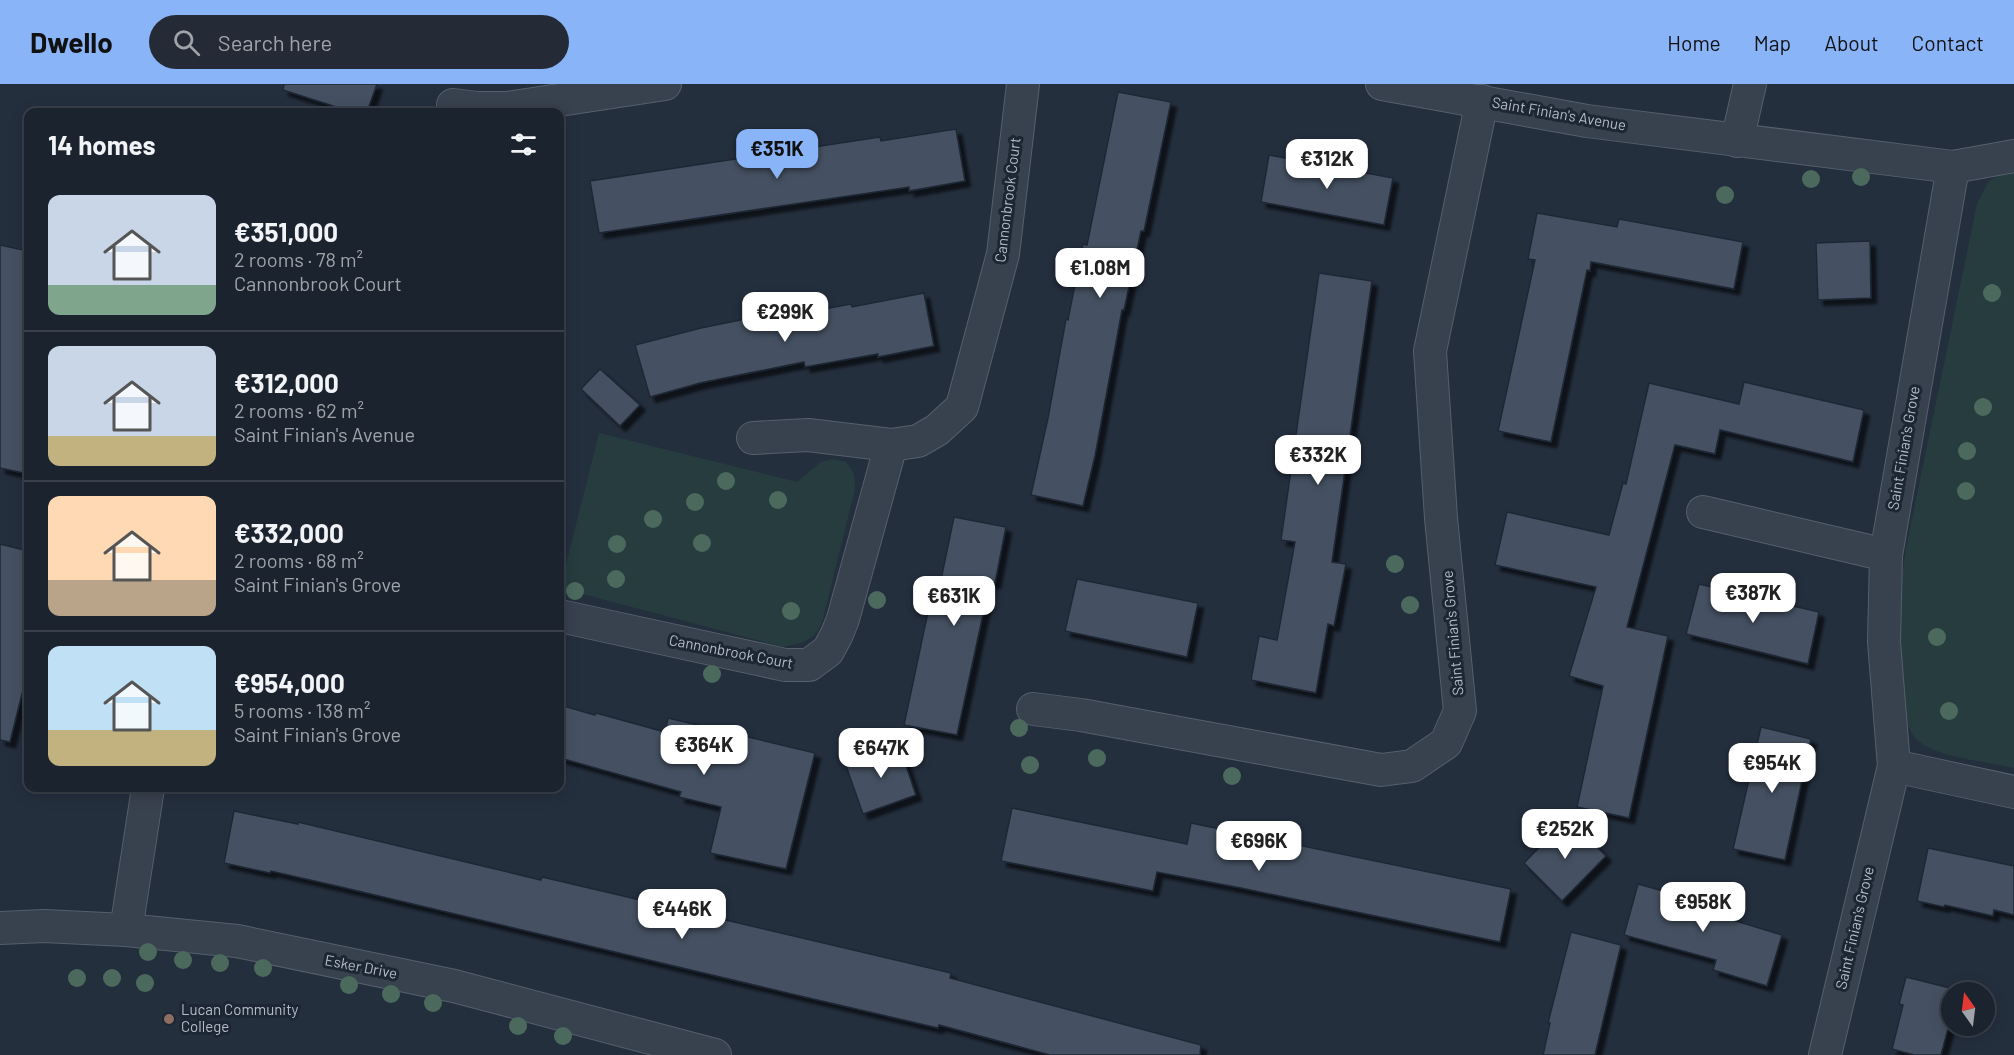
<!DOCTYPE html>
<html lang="en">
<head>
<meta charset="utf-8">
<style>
	body { margin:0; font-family:Barlow,sans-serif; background:#242b36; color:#f1f3f6; height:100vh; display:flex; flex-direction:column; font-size:22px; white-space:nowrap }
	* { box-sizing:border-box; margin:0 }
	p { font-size:20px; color:#a0a4aa }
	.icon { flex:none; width:33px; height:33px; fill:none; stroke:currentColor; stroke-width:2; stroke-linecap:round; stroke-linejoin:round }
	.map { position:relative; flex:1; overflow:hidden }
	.panel { position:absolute; left:24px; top:24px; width:540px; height:684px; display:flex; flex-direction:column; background:#1b232e; border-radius:12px; box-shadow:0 3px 15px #0003,0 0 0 2px #39404a }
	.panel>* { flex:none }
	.needle { width:39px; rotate:346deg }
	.fabs { position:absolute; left:1941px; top:898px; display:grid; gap:12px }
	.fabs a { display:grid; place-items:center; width:54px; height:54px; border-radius:50%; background:#1b232e; box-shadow:0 3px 15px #0003,0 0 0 2px #39404a; font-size:30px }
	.price { position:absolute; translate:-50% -51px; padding:0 14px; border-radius:12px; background:#fff; color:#222; font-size:20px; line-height:39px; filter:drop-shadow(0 2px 3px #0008) }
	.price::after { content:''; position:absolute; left:50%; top:36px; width:18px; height:14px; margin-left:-9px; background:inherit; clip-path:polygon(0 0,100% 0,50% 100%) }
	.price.current { background:#8ab4f8; color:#111 }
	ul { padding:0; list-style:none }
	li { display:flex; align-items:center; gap:18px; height:150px; padding:0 24px }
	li+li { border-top:2px solid #39404a }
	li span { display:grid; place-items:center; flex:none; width:168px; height:120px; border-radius:12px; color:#555 }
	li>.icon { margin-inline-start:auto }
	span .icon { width:72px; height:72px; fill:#fffc; stroke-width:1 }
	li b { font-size:26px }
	h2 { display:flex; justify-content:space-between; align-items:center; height:72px; padding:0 24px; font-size:26px }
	header { display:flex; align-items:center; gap:36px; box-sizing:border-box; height:84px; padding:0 30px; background:#8ab4f8; color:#111 }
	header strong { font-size:28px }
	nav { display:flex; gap:33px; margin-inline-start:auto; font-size:21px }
	.search { width:420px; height:54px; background:#242b36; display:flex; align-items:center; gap:15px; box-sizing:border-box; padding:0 21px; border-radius:33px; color:#a0a4aa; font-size:22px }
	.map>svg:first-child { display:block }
	.green { fill:#263c3f }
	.building { fill:#455162; stroke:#1f2835; stroke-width:1.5; filter:url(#shadow) }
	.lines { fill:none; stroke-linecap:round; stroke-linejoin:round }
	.minor-casing { stroke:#565f6c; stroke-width:34 }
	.minor { stroke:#38414e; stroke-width:32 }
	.tree { fill:#4b6a5d }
	.education-dot { fill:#8d6e63; stroke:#1d2633; stroke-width:2 }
	.labels { text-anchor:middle; stroke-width:6; stroke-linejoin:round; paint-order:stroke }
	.street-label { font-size:15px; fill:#b4bcc9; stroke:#1d2633 }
	.poi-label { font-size:15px; fill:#b4bcc9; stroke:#1d2633; text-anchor:start }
</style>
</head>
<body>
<header>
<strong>Dwello</strong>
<div class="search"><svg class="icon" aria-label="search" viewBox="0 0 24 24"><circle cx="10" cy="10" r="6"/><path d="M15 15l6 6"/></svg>Search here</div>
<nav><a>Home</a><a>Map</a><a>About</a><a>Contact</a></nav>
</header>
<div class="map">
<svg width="2014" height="971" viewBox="0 0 2014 971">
	<defs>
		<filter id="shadow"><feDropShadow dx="5.5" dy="5.5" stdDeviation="1.5" flood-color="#0009"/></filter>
	</defs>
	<rect width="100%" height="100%" fill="#242f3e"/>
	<!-- green -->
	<g class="green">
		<path d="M2014,83V684C1989,678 1944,674 1924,661C1915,656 1911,647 1906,639L1898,541L1900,506L1906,464L1977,120L1989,97Z"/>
		<path d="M599,349L797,398L821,378L833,375L846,378L854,390L855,405L823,535C815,557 804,559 783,563L560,504Z"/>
	</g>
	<!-- building -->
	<g class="building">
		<path d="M284,0H377L367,28H352L283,6Z"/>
		<path d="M1118,8L1171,18L1144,147H1141L1124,226H1122L1095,372L1083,422L1031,411L1048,334L1066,235L1068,236L1083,160L1087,161Z"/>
		<path d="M956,45L965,97L909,107V103L599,149L590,97L880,53L881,57Z"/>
		<path d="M1269,71L1393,94L1384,141L1261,118Z"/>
		<path d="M1537,129L1617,143L1619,135L1743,158L1734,205L1591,178L1590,187L1587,186L1551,358L1498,347L1535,176L1528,175Z"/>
		<path d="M1870,157L1871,214L1818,216L1816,159Z"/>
		<path d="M0,161L28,167V390L0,384Z"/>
		<path d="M1319,189L1372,197L1332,478L1346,480L1334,542L1328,540L1316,609L1251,596L1259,552L1277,556L1295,458L1281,456Z"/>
		<path d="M924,209L934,262L878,273V270L805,283L804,278L700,299L650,313L635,261L701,244L770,230L771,235L851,220L852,223Z"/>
		<path d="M600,285L640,321L620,342L581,305Z"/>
		<path d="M1744,298L1864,326L1853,378L1720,346L1715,370L1675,361L1627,543L1668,552L1629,734L1577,723L1603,602L1569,592L1596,503L1495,481L1507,428L1609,451L1623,399L1626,400L1649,299L1739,320Z"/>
		<path d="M954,433L1006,443L995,499L990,498L957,651L904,641L932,509L938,510Z"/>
		<path d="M0,460L28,467V586L10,658L0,656Z"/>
		<path d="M1077,495L1198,519L1187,573L1065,547Z"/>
		<path d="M1699,500L1819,528L1808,580L1686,550Z"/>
		<path d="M560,621L595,631L596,629L665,648L668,634L815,669L786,785L710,769L721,723L679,713L681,708L560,674Z"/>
		<path d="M1761,643L1811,655L1785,776L1733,765Z"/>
		<path d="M899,661L916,711L863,730L845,679Z"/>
		<path d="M1012,724L1187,760L1191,739L1511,805L1500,858L1241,804L1157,788L1153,807L1001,777Z"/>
		<path d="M234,727L298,740V738L541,796L542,793L951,889L950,894L1201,961L1200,971H1050L939,941L938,944L796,911L341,803L271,787L270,789L224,779Z"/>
		<path d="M1568,734L1606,772L1562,817L1524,779Z"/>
		<path d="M1928,764L2014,782V831L1994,826L1993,832L1945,821L1944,823L1917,817Z"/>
		<path d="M1638,800L1728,825L1726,834L1782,851L1767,902L1713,886L1716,876L1624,851Z"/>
		<path d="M1571,848L1621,861L1595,971H1543L1550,939H1548Z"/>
		<path d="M1906,893L1958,906L1957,909H1952V930L1941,971H1914L1892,965L1903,921L1899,920Z"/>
	</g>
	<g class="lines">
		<!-- minor casing -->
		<g class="minor-casing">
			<g id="minor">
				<path d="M1382,0L1587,37L1953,83L2014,72"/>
				<path d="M453,21L477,24H507L665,0"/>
				<path d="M1737,57L1750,0"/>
				<path d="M753,354L808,351L891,361"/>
				<path d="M1703,428L1886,471"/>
				<path d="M560,532L785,581H809L828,567L837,550L843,535L891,361L918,357L937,346L962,323L1003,170L1023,0"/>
				<path d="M1033,625L1081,631L1381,686L1412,682L1446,659L1460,627L1441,434L1430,267L1482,17"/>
				<path d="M1894,682L2014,708"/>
				<path d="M0,844L44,842L126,846L237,857L454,902L715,971"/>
				<path d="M126,846L148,704"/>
				<path d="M1825,971L1894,682L1884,558L1886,471L1953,83"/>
			</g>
		</g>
		<!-- minor -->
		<use href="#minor" class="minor"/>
	</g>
	<!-- trees -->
	<g class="tree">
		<circle cx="1861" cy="93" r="9"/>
		<circle cx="1811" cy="95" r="9"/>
		<circle cx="1725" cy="111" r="9"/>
		<circle cx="1992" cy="209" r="9"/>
		<circle cx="1983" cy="323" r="9"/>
		<circle cx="1967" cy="367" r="9"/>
		<circle cx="726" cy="397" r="9"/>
		<circle cx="1966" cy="407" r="9"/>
		<circle cx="778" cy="416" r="9"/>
		<circle cx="695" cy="418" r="9"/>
		<circle cx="653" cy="435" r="9"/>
		<circle cx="702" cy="459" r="9"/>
		<circle cx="617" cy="460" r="9"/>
		<circle cx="1395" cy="480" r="9"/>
		<circle cx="616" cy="495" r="9"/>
		<circle cx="575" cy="507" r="9"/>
		<circle cx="877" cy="516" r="9"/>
		<circle cx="1410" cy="521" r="9"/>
		<circle cx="791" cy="527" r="9"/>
		<circle cx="1937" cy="553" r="9"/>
		<circle cx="712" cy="590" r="9"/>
		<circle cx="1949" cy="627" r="9"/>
		<circle cx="1019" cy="644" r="9"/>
		<circle cx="1097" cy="674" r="9"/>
		<circle cx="1030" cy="681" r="9"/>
		<circle cx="1232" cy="692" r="9"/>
		<circle cx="148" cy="868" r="9"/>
		<circle cx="183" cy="876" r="9"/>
		<circle cx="220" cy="879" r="9"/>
		<circle cx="263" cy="884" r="9"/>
		<circle cx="77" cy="894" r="9"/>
		<circle cx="112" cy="894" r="9"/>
		<circle cx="145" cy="899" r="9"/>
		<circle cx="349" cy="901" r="9"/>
		<circle cx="391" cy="910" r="9"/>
		<circle cx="433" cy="919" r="9"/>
		<circle cx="518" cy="942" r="9"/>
		<circle cx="563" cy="952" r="9"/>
	</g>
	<!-- markers -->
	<circle class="education-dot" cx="169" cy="935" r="6"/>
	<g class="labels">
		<!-- street labels -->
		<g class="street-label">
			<text transform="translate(1559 30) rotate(10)" y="5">Saint Finian's Avenue</text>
			<text transform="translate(1008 116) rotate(-83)" y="5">Cannonbrook Court</text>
			<text transform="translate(1904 364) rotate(-80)" y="5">Saint Finian's Grove</text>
			<text transform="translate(1453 549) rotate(-95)" y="5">Saint Finian's Grove</text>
			<text transform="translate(731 568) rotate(11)" y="5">Cannonbrook Court</text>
			<text transform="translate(1855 844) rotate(-77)" y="5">Saint Finian's Grove</text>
			<text transform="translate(361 883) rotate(11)" y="5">Esker Drive</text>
		</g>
		<!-- poi labels -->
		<g class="poi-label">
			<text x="181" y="931">Lucan Community<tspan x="181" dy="17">College</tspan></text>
		</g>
	</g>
</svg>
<div class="fabs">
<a><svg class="needle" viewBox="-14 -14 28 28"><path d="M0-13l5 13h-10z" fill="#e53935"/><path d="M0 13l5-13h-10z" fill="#a0a4aa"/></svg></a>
</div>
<b class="price current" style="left:777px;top:96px">€351K</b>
<b class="price" style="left:1327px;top:106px">€312K</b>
<b class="price" style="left:1100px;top:215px">€1.08M</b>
<b class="price" style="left:785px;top:259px">€299K</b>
<b class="price" style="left:1318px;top:402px">€332K</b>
<b class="price" style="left:1753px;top:540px">€387K</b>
<b class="price" style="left:954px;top:543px">€631K</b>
<b class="price" style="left:704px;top:692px">€364K</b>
<b class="price" style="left:881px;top:695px">€647K</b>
<b class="price" style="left:1772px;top:710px">€954K</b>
<b class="price" style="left:1565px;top:776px">€252K</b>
<b class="price" style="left:1259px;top:788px">€696K</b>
<b class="price" style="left:1703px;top:849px">€958K</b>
<b class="price" style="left:682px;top:856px">€446K</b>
<section class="panel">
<h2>14 homes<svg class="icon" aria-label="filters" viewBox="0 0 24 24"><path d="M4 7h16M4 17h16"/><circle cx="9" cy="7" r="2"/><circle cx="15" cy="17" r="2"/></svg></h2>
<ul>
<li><span style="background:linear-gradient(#c9d6e8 75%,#7fa58c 0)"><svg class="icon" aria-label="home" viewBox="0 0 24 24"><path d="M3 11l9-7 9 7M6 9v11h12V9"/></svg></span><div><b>€351,000</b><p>2 rooms · 78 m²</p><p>Cannonbrook Court</p></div></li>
<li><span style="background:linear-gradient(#c9d6e8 75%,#c2b280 0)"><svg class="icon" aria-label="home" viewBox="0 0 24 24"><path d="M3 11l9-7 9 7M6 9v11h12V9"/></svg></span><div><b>€312,000</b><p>2 rooms · 62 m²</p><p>Saint Finian's Avenue</p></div></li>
<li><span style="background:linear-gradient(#ffd9b3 70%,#b9a48a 0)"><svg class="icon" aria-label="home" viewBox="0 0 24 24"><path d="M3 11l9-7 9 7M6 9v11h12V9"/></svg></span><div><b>€332,000</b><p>2 rooms · 68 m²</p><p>Saint Finian's Grove</p></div></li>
<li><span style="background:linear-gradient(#bfe0f5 70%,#c2b280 0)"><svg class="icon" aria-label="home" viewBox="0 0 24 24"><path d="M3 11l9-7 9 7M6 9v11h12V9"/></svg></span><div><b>€954,000</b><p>5 rooms · 138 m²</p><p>Saint Finian's Grove</p></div></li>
</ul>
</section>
</div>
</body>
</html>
